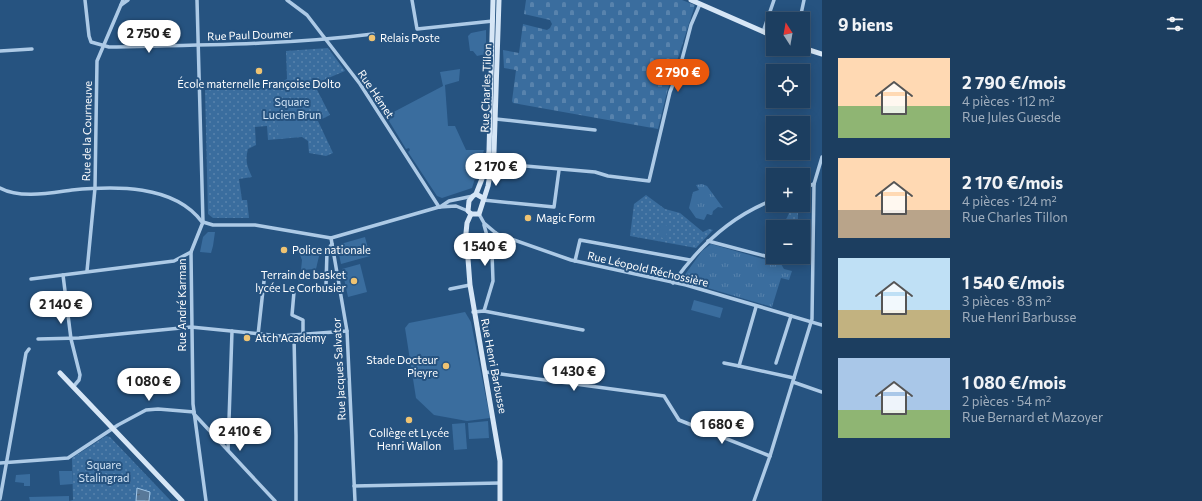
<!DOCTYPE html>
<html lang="fr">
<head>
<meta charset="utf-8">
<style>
	body { margin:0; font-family:Commissioner,sans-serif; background:#294969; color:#f1f3f6; height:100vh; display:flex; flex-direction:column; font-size:15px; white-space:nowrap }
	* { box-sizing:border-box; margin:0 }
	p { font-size:13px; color:#a0aebd }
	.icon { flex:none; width:22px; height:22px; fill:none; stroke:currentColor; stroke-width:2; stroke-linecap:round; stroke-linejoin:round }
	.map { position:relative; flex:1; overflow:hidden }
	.details { display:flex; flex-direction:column; background:#1c3e60; width:380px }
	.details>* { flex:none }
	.needle { width:26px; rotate:349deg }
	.fabs { position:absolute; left:766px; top:12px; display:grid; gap:8px }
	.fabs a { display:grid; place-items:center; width:44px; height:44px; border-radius:0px; background:#1c3e60; box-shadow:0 2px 10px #0003,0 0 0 1px #3a5775; font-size:20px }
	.price { position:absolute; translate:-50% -34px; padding:0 9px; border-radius:14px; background:#fff; color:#222; font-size:13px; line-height:26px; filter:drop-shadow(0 1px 2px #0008) }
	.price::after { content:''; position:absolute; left:50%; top:24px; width:12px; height:9px; margin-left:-6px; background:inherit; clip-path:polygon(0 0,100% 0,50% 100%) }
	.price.current { background:#ea580c; color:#fff }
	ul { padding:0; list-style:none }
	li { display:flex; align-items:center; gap:12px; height:100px; padding:0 16px }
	li span { display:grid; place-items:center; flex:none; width:112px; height:80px; border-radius:0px; color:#555 }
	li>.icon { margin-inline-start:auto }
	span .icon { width:48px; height:48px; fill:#fffc; stroke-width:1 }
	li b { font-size:17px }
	h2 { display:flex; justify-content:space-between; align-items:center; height:48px; padding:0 16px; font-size:17px }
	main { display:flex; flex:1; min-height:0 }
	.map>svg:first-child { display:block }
	.grass { fill:url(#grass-tufts) }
	.cemetery { fill:url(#cemetery-stones) }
	.park { fill:url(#park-dots) }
	.garden { fill:#3a6d9e }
	.water { fill:url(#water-ripples); stroke:#a1c6e7 }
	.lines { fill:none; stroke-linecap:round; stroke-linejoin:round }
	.street { stroke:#adcae6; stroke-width:3.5 }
	.secondary { stroke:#d6e6f6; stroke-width:5 }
	.poi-dot { fill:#efc372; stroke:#265380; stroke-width:1.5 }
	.labels { text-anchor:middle; stroke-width:4; stroke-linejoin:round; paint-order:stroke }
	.street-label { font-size:11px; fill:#fff; stroke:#265380 }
	.poi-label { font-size:11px; fill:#fff; stroke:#265380; text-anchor:start }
	.park-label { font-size:11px; fill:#d0e3f5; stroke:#265380 }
</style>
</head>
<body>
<main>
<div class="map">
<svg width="822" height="501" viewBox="0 0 822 501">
	<defs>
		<pattern id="grass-tufts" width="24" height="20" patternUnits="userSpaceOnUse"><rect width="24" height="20" fill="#3a6d9e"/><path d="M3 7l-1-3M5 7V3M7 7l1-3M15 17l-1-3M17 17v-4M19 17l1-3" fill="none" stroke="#5883ad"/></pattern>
		<pattern id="cemetery-stones" width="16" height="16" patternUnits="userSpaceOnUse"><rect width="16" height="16" fill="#3a6d9e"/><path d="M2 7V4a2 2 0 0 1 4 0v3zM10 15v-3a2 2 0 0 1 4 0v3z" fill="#5883ad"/></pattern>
		<pattern id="park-dots" width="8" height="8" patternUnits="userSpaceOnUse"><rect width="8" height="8" fill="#3a6d9e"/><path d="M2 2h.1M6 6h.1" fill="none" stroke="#5883ad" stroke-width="1.8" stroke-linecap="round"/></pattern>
		<pattern id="water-ripples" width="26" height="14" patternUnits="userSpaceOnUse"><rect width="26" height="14" fill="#587898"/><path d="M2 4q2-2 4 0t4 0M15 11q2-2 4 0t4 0" fill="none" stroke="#526272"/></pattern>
	</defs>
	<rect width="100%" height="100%" fill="#265380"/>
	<!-- grass -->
	<g class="grass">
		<path d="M702,184L707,186L723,208L718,207L713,211L712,215L707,214L704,220L696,218L689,208L693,192L699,190L696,185Z"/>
		<path d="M711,244L781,264L784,269L792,271L789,280L781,278L772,307L681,280L702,251Z"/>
	</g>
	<!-- cemetery -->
	<path class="cemetery" d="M526,0H682L695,5L667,92L658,129L513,103L512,101L516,70L504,68L503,50L519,53L523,24L547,30L550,28L552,24L550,20L524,14Z"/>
	<!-- park -->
	<g class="park">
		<path d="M328,48L345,71L314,84L330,115L318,121L333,153L326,156L309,153L308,141L302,137L268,140L267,126L255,127L256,145L248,149C245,161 247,166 252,177L239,179L242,200H247L249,218H213L208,214L205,90L268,89L287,79L286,51Z"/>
		<path d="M646,195L665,209L680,213L703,232L709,229L713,230L696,248L630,236L634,204Z"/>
		<path d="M792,206L798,209V227H783Z"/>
		<path d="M106,436L110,437L171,501H69L73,500L72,458Z"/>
	</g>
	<!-- garden -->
	<g class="garden">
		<path d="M486,30V54L477,56L473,51H470L468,36L471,33Z"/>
		<path d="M460,69L459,81L445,85L448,126H455L466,150H484L472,188L442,198L437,196L408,152L410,150L409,148L406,149L386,116L443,86L440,72Z"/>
		<path d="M298,101L302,136L279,139L275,103Z"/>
		<path d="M661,224L669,226L665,239L658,236Z"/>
		<path d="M208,232H215L213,246L211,253L200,252L203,237Z"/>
		<path d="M365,237L370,256L341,264L337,245Z"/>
		<path d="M298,250L319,256L316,269L301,270L302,260Z"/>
		<path d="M360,264L367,292L348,297L342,269Z"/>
		<path d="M694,300L723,308L720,318L691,310Z"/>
		<path d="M465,312L471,322L490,418L467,421L434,415L416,398L405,328L409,323Z"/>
		<path d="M488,421L489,438L469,439L468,423Z"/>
		<path d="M465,423L467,449L454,450L452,424Z"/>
		<path d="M59,471H72L73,484L60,485Z"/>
		<path d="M30,474V486H24V483L15,482L16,475Z"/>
		<path d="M69,496V501H30L29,497Z"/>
	</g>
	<!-- water -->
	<path class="water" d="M137,488L150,492L149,501H136Z"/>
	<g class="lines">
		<!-- street -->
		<g class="street">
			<path d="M85,0L89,36L91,42L109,47C198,45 286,45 373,34"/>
			<path d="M287,0L307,15L360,84L439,207"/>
			<path d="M412,0L417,29L493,21"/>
			<path d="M121,5L128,0"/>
			<path d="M800,19L804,0"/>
			<path d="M763,32L774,0"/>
			<path d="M0,51L32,49"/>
			<path d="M496,119L595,130"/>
			<path d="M491,163L595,172L608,176L649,181L670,92L680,67L691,25L700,4"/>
			<path d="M0,188C20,199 50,193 72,190C114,186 174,184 202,222"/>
			<path d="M803,188L814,184"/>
			<path d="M483,200L554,207L559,170"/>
			<path d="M440,207L449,201L473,196"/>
			<path d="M479,214L484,223L497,234L571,260L686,285L822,325"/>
			<path d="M203,222L213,225H255L331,238L439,207L456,206L468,211"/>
			<path d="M331,238L347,331L355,501"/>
			<path d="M708,241L788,262"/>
			<path d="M493,249V237L496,233"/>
			<path d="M191,252L193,404L206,501"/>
			<path d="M575,261L580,240L690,260"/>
			<path d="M87,271L95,188L97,61L123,0"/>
			<path d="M63,275L71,339L80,375L79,380L73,387"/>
			<path d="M31,279L174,261L191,252L203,222L197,0"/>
			<path d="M673,283C699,246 731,216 773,200"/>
			<path d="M326,286L327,251L332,244"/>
			<path d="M450,289L470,285"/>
			<path d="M294,292L292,315L303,320V336"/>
			<path d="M756,307L739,366L794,378"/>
			<path d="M484,311L493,281L492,253L484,225"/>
			<path d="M473,312L484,311L583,330"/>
			<path d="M258,335L264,281"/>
			<path d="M294,336L296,436V501"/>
			<path d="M38,339L79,338L191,327L280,336L347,331"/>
			<path d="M724,363L739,366"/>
			<path d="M776,363L791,316"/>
			<path d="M486,372L664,396L679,420L770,456"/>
			<path d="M793,382L822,392"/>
			<path d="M194,414L275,501"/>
			<path d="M228,450L232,331"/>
			<path d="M0,463L68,458L118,425L146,410L158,409L194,412"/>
			<path d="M354,486L500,483"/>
			<path d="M0,499L26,353L29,349"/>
			<path d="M754,501L770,456L812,319L814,184L822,157"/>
		</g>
		<!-- secondary -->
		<g class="secondary">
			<path d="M691,0L773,36"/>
			<path d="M803,48L822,54"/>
			<path d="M476,194L487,166L489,151L493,0"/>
			<path d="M471,214L467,223L466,233L470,285L500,461V501"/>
			<path d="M471,214H479L488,186L494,152L499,0"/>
			<path d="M471,214L468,211L469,201L473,196L476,194L483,198"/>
			<path d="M60,373L182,501"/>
		</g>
	</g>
	<!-- markers -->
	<g class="poi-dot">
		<circle cx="372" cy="38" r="4"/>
		<circle cx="259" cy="71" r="4"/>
		<circle cx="528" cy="218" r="4"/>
		<circle cx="284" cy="250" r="4"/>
		<circle cx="354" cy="281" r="4"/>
		<circle cx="247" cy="338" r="4"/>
		<circle cx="446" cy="366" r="4"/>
		<circle cx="409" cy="420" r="4"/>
	</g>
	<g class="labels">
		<!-- street labels -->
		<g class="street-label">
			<text transform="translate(250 35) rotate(-2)" y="4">Rue Paul Doumer</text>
			<text transform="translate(486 88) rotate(-88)" y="4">Rue Charles Tillon</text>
			<text transform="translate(376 94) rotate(56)" y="4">Rue Hémet</text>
			<text transform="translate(87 131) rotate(-89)" y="4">Rue de la Courneuve</text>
			<text transform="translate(648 269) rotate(13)" y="4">Rue Léopold Réchossière</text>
			<text transform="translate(182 305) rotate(-90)" y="4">Rue André Karman</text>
			<text transform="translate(494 366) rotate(79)" y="4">Rue Henri Barbusse</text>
			<text transform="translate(339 369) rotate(-93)" y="4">Rue Jacques Salvator</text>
		</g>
		<!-- poi labels -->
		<g class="poi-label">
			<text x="380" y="42">Relais Poste</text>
			<text x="259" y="88" text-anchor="middle">École maternelle Françoise Dolto</text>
			<text x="536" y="222">Magic Form</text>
			<text x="292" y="254">Police nationale</text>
			<text x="346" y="279" text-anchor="end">Terrain de basket<tspan x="346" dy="13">lycée Le Corbusier</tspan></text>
			<text x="255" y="342">Atch Academy</text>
			<text x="438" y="364" text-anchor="end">Stade Docteur<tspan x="438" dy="13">Pieyre</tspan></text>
			<text x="409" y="437" text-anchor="middle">Collège et Lycée<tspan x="409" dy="13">Henri Wallon</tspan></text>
		</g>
		<!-- park labels -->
		<g class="park-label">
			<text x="292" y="106">Square<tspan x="292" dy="13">Lucien Brun</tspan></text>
			<text x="104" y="469">Square<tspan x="104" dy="13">Stalingrad</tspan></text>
		</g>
	</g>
</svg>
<div class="fabs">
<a><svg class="needle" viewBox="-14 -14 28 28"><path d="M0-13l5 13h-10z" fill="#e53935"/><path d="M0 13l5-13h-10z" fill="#a0aebd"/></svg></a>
<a><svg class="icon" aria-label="locate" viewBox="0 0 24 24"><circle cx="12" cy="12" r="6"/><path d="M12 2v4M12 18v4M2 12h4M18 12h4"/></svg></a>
<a><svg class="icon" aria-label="layers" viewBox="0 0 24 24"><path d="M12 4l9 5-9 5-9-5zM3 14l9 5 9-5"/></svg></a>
<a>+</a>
<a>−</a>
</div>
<b class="price" style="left:149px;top:54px">2 750 €</b>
<b class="price current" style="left:678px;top:93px">2 790 €</b>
<b class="price" style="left:496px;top:187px">2 170 €</b>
<b class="price" style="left:485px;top:267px">1 540 €</b>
<b class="price" style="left:61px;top:325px">2 140 €</b>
<b class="price" style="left:574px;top:392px">1 430 €</b>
<b class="price" style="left:149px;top:402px">1 080 €</b>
<b class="price" style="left:722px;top:445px">1 680 €</b>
<b class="price" style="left:240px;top:452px">2 410 €</b>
</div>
<section class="details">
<h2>9 biens<svg class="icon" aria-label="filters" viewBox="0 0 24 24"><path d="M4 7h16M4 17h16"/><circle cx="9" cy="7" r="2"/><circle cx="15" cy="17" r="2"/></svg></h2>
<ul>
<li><span style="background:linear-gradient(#ffd9b3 60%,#8fb573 0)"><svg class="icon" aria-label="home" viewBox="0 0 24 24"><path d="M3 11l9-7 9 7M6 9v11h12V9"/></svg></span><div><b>2 790 €/mois</b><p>4 pièces · 112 m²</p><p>Rue Jules Guesde</p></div></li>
<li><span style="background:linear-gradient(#ffd9b3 65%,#b9a48a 0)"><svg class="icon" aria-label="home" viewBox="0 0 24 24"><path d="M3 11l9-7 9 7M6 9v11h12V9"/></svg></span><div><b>2 170 €/mois</b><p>4 pièces · 124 m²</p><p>Rue Charles Tillon</p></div></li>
<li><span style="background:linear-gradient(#bfe0f5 65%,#c2b280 0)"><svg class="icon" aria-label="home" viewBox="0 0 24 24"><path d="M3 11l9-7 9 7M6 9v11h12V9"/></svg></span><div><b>1 540 €/mois</b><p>3 pièces · 83 m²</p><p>Rue Henri Barbusse</p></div></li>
<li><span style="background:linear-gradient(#a9c7e8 65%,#8fb573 0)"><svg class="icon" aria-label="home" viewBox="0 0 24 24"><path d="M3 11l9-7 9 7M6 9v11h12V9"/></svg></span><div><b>1 080 €/mois</b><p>2 pièces · 54 m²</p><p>Rue Bernard et Mazoyer</p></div></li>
</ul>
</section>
</main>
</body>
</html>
